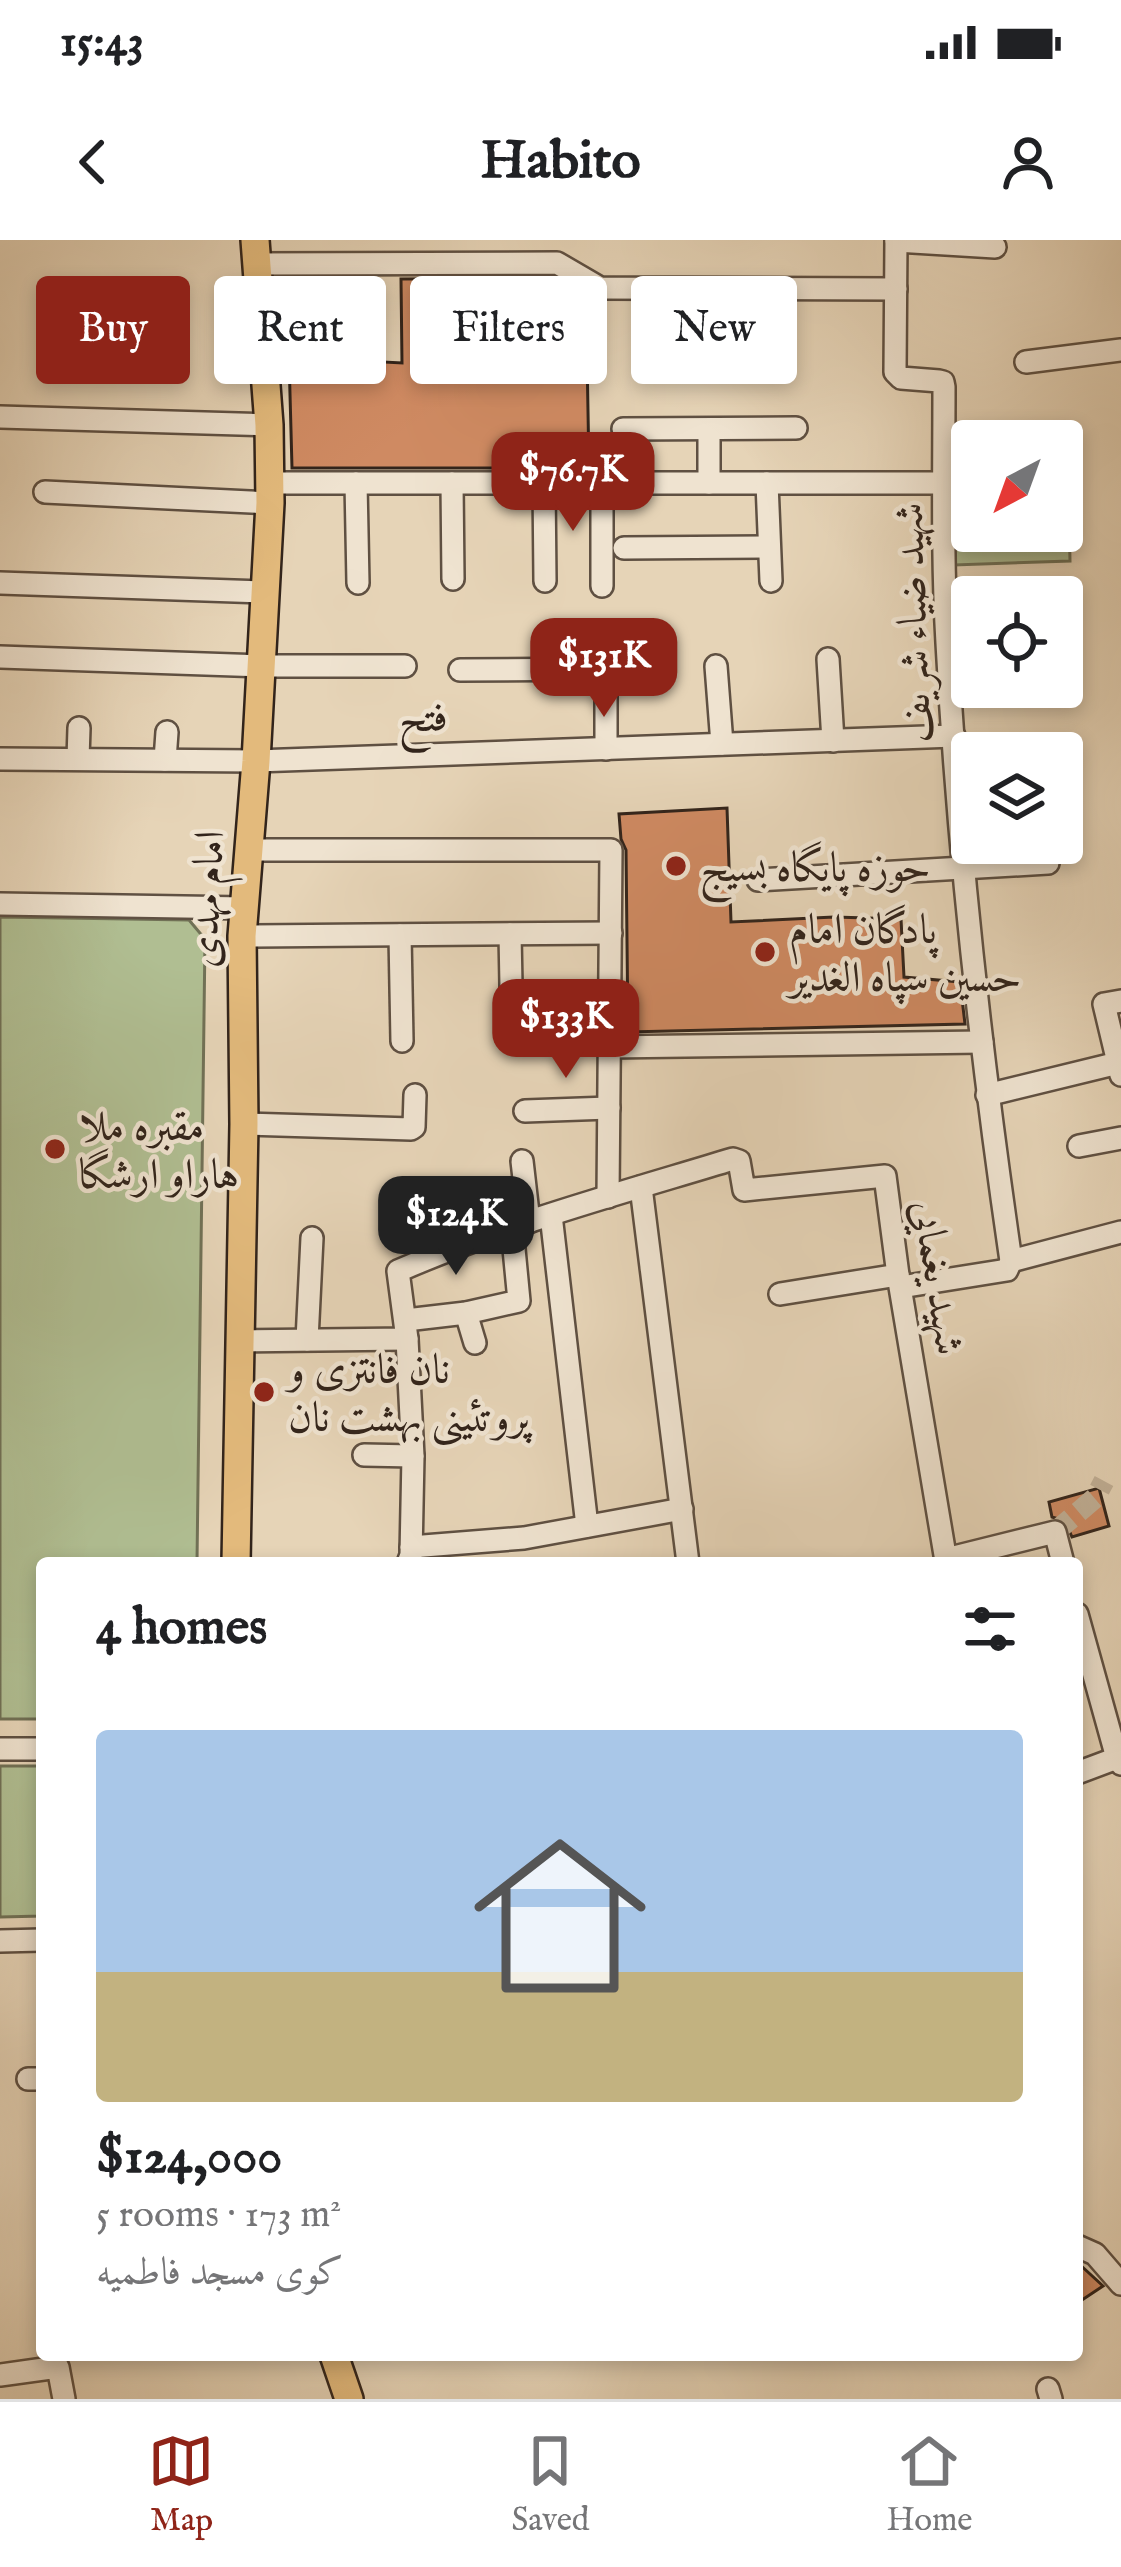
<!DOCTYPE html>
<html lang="en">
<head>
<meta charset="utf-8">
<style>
	body { margin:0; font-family:"IM FELL English",Amiri,serif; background:#f2f2f2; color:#202124; height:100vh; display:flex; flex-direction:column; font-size:45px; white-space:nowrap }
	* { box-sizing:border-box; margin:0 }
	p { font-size:39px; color:#757577 }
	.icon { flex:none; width:66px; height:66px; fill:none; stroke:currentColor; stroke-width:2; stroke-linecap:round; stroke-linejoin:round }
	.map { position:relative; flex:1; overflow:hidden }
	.side { position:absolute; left:36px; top:1317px; width:1047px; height:804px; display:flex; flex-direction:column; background:#fff; border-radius:12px; box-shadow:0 6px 18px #0003 }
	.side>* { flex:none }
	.hud { position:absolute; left:36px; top:36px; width:1050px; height:108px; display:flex; gap:24px }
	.needle { width:78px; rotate:221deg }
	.fabs { position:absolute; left:951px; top:180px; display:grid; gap:24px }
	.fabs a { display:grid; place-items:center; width:132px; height:132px; border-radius:12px; background:#fff; box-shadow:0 6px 18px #0003; font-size:60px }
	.price { position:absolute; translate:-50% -102px; padding:0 27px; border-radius:24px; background:#8f2418; color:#fff; font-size:39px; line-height:78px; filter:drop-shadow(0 3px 6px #0008) }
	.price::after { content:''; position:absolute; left:50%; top:72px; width:36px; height:27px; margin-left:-18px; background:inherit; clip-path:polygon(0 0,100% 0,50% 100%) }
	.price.current { background:#222; color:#fff }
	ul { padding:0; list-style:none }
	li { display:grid; align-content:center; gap:24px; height:636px; padding:0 60px }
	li+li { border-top:3px solid #e0e0e0 }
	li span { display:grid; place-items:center; height:372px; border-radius:12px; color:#555 }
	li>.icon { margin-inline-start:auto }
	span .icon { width:216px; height:216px; fill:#fffc; stroke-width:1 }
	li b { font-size:51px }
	h2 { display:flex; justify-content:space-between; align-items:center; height:144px; padding:0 60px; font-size:51px }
	.chip { padding:0 42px; border-radius:12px; background:#fff; box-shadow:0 6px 18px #0003; font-size:42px; line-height:108px }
	.chip.current { background:#8f2418; color:#fff }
	.status { display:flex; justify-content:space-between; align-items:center; height:84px; padding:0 60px; background:#fff; direction:ltr }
	.status svg { height:33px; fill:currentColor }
	header { display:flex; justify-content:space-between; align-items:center; height:156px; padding:0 60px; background:#fff; font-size:54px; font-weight:800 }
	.tab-bar { display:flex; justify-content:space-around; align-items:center; height:168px; border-top:3px solid #e0e0e0; background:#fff; font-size:33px; color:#757577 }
	.tab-bar a { display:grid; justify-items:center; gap:6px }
	.tab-bar .current { color:#8f2418 }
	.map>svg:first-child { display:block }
	.green { fill:#b0be92; stroke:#717156; stroke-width:3 }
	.building { fill:#cf8a62; stroke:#32241b; stroke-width:3 }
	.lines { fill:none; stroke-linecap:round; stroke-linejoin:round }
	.minor-tunnel { stroke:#c2b198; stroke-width:21; stroke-dasharray:21 10; stroke-linecap:butt }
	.minor-casing { stroke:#5f5042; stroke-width:26 }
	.major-casing { stroke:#32241b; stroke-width:32 }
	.minor { stroke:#efe3d0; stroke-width:21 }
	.major { stroke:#e3ba7c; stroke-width:27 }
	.poi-dot { fill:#8f2418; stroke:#efe3d0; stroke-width:4.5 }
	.labels { text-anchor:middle; stroke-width:9; stroke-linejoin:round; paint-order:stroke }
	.street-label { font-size:42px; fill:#32241b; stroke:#efe3d0 }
	.poi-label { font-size:42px; fill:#32241b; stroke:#efe3d0; text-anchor:start }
</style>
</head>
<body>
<div class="status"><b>15:43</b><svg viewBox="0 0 49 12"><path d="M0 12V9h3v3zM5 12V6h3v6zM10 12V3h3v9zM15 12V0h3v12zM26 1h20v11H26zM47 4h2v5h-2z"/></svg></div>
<header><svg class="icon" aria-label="back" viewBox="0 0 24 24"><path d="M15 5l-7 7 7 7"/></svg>Habito<svg class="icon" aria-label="person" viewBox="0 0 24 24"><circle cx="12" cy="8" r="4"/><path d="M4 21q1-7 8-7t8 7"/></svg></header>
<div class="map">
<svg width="1121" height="2159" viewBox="0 0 1121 2159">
	<rect width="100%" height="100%" fill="#e6d4b7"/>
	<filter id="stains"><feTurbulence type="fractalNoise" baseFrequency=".00167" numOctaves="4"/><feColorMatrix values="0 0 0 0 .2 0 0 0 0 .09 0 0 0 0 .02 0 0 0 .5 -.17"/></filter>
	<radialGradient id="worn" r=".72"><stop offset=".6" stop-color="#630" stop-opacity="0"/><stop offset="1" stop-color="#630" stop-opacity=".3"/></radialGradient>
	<!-- green -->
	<g class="green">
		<path d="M952,226H972V291H1062V227H1068L1070,321L954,325Z"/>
		<path d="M0,677L189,680L205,699L197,1322L108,1320L107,1323H42V1479H0Z"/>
		<path d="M0,1526H42V1676L0,1677Z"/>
	</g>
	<!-- building -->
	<g class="building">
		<path d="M553,38L586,57L589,228H292L289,117L402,123L401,39Z"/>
		<path d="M727,568L731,682L834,677L901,679L904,737L960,742L965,784L628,792L626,610L621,599L619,574Z"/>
		<path d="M1099,1248L1109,1286L1072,1297L1065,1281L1052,1277L1049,1262Z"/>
		<path d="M1077,2022L1103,2046L1082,2060L1077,2053Z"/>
	</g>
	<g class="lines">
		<!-- minor-tunnel -->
		<path class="minor-tunnel" d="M1055,1292L1095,1258L1104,1241"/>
		<!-- minor casing -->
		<g class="minor-casing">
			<g id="minor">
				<path d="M896,0L895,132L901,138L939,141L943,142L944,147C944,232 942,318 947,403C958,610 981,816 1011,1021L1007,1030L901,1047"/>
				<path d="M896,1L995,7"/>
				<path d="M256,24L557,23L600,48L896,49"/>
				<path d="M1026,122L1121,110"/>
				<path d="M0,177L269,185"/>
				<path d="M623,189L796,188"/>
				<path d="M709,189V243"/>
				<path d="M269,243H944"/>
				<path d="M356,243L358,343"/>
				<path d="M452,243L453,339"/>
				<path d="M544,243L545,341"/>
				<path d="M602,243V346"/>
				<path d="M767,243L771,341"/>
				<path d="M45,252L270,263"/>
				<path d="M624,308L769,307"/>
				<path d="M0,343L265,352"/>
				<path d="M0,417L261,426H405"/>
				<path d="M828,419L833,501"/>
				<path d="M716,426L722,504"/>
				<path d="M460,430L601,429L606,437V509"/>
				<path d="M0,519L256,521L954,496"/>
				<path d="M78,519L79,488"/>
				<path d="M165,520L167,492"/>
				<path d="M249,610H611L608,957"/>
				<path d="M758,640L1048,623L1045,603"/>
				<path d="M0,664L245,668"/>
				<path d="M510,694L512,796"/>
				<path d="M400,695L402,801"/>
				<path d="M242,696L611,693"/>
				<path d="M609,807L982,802"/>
				<path d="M1121,835L1104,764L1121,761"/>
				<path d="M987,855L1118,823"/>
				<path d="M525,871L609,868"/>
				<path d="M244,884L411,889L414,887L415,855"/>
				<path d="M1079,906L1121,898"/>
				<path d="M522,921L529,982"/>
				<path d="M641,947L688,1323"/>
				<path d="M551,975L587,1286"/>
				<path d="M1011,1021L1121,992"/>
				<path d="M780,1054L898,1035"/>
				<path d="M466,1073L475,1103"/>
				<path d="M406,1080L466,1073L519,1061L512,988"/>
				<path d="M407,1099L413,1216L411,1315L408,1323"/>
				<path d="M307,1100L312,998"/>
				<path d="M240,1101L407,1099L398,1031C506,984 621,953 733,919L739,921L744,950L885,936L898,1035L946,1321"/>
				<path d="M364,1215L413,1216"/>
				<path d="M411,1307L524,1298L682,1269"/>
				<path d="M946,1319L1055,1292L1063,1323"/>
				<path d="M1077,1374L1117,1518L1121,1524"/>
				<path d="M0,1509H42"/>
				<path d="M1077,1533L1117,1518"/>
				<path d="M0,1701L42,1700"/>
				<path d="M28,1839H42"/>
				<path d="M1077,2006L1095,2014L1121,2044"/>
				<path d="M0,2135L58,2127L64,2159"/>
				<path d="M1048,2149L1051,2159"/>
			</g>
		</g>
		<!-- major casing -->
		<g class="major-casing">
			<g id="major">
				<path d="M236,1323L244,884L242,696L256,521L270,263L269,185L255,0"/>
				<path d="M334,2115L349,2159"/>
			</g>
		</g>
		<!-- minor -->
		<use href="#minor" class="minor"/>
		<!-- major -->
		<use href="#major" class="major"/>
	</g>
	<!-- markers -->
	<g class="poi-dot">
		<circle cx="676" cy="626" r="12"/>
		<circle cx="765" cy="712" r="12"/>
		<circle cx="55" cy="909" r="12"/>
		<circle cx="264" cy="1152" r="12"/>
	</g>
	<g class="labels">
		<!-- street labels -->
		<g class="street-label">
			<text transform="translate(911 383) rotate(-92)" y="15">شهید ضیاء شریف</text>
			<text transform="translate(423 476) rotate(-2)" y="15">فتح</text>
			<text transform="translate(205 659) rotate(-87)" y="15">امام مهدی</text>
			<text transform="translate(940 1037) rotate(81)" y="15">شهید یغمایی</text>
		</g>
		<!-- poi labels -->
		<g class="poi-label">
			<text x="700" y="641">حوزه پایگاه بسیج</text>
			<text x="789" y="703">پادگان امام<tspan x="789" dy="48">حسین سپاه الغدیر</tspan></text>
			<text x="79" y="900">مقبره ملا<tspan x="79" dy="48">هاراو ارشگا</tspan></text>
			<text x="288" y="1143">نان فانتزی و<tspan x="288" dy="48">پروتئینی بهشت نان</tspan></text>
		</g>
	</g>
	<rect width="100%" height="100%" filter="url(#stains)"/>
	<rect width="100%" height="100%" fill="url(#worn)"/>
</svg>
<div class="fabs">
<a><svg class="needle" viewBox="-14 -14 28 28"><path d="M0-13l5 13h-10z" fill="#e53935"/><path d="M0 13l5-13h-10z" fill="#757577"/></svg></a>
<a><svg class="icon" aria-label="locate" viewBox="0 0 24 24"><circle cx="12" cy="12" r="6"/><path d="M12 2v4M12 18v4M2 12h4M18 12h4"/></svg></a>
<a><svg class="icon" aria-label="layers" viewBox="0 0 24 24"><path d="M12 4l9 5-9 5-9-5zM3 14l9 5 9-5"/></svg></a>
</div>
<b class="price" style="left:573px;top:294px">$76.7K</b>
<b class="price" style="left:604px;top:480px">$131K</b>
<b class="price" style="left:566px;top:841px">$133K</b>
<b class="price current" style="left:456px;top:1038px">$124K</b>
<div class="hud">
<a class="chip current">Buy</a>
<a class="chip">Rent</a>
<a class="chip">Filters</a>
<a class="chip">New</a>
</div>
<section class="side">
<h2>4 homes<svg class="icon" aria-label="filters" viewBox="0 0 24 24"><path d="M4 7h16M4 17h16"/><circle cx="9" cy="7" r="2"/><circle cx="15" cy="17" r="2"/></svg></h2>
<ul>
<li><span style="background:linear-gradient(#a9c7e8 65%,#c2b280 0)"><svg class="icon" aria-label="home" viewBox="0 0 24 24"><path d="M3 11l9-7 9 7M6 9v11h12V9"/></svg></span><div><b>$124,000</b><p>5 rooms · 173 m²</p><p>کوی مسجد فاطمیه</p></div></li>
</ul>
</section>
</div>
<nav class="tab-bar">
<a class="current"><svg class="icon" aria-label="map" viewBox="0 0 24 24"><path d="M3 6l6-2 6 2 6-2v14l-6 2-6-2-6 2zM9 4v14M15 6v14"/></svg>Map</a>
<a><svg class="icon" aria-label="saved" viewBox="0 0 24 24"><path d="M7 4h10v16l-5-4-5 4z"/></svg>Saved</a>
<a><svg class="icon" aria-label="home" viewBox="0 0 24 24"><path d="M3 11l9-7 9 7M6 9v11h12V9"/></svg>Home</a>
</nav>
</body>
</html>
